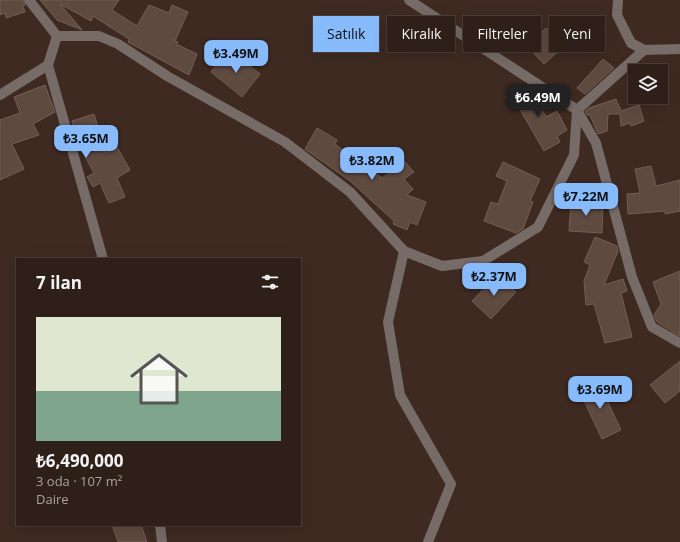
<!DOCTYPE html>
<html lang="tr">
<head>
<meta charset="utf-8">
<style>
	body { margin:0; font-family:"Open Sans",sans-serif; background:#3a2d26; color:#f1f3f6; height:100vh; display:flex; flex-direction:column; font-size:15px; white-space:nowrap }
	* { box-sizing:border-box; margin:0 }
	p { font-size:13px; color:#a7a3a2 }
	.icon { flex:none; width:22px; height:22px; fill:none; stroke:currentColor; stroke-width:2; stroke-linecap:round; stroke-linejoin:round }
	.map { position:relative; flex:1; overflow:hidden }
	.drawer { position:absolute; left:16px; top:258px; width:285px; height:268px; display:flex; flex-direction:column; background:#2e2019; border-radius:0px; box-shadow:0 4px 16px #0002,0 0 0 1px #493e38 }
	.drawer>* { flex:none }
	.banner { position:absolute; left:313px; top:16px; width:307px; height:36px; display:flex; gap:8px }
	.fabs { position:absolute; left:628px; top:64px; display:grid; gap:8px }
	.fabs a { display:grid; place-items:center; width:40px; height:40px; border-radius:0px; background:#2e2019; box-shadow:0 4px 16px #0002,0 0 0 1px #493e38; font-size:20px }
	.price { position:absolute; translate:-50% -34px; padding:0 9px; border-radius:8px; background:#87bbfc; color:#111; font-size:13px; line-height:26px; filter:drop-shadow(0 1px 2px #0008) }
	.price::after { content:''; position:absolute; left:50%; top:24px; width:12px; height:9px; margin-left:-6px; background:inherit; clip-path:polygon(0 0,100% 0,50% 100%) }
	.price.on { background:#222; color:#fff }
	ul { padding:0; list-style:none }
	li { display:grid; align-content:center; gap:8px; height:212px; padding:0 20px }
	li span { display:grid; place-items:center; height:124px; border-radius:0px; color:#555 }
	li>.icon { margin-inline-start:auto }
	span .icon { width:72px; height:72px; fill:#fffc; stroke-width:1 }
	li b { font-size:17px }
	h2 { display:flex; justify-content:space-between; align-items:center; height:48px; padding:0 20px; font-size:17px }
	.chip { padding:0 14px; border-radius:0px; background:#2e2019; box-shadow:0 4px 16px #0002,0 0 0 1px #493e38; font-size:14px; line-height:36px }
	.chip.on { background:#87bbfc; color:#111 }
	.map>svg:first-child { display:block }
	.building { fill:#5f4a40; stroke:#745e54 }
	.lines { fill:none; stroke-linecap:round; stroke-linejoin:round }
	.minor { stroke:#766b66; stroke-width:10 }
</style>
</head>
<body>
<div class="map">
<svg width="680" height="542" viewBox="0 0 680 542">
	<rect width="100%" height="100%" fill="#3e2a21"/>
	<!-- building -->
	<g class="building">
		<path d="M0,0H23L25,5L23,6L25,12L6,18L5,13L0,15Z"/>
		<path d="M40,0H119L112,10L137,26L149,5L169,13L172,5L188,12L175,41L178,42L176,44L197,54L189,75L128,42L129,39L93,16L91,21L60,4L82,30L57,20Z"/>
		<path d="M546,28L563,47L544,64L527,46Z"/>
		<path d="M232,52L260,74L242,97L211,72L221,58L225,62Z"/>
		<path d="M603,59L614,68L585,94L577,88Z"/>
		<path d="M45,85L55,112L33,124L39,135L12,144L24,169L0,180V119V120L20,113L14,97Z"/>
		<path d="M529,86L546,117L557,111L567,130L557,136L560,142L544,151L518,106L512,108L506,96Z"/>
		<path d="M616,99L621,111L639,105L644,121L631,126L630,123L621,126L620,114H608L607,131L598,134L590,115H587L585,111L589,108Z"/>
		<path d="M94,114L106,153L117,147L130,170L117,178L125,197L109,203L100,183L93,187L87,177L94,173L81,149L72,121Z"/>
		<path d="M317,128L337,140L335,144L359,163L361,161L382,178L404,161L414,172L404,179L413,189L407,195L426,202L417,225L410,222L407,230L393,224L394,221L350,181L305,149Z"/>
		<path d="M503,162L540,179L530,201L533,202L523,229L516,233L484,221L491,202L498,204L507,181L496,176Z"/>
		<path d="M651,166L656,186L680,180V211L665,214V211L628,214L627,194L640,193L635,169Z"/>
		<path d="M571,200L603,202L602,233L569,231Z"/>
		<path d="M595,237L617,246L618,251L604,285L623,279L627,291L621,293L632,337L605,343L594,304L586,305L584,281L590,265L584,262Z"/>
		<path d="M680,271V336L657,322L654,315L661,304L653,282Z"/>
		<path d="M497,275L516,292L491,319L472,301Z"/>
		<path d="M680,361V391L665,403L650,385Z"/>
		<path d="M598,381L621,430L602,439L579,390Z"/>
		<path d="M112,525H141L147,542H118Z"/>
	</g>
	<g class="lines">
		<!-- minor -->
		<g class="minor">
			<path d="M409,0L577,110L596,143L632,277L652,327L680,343"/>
			<path d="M618,0L617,15L631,43L644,50L680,49"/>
			<path d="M57,36H99L118,44L167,76L285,142L350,192L404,251L442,266L483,261L538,227L574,155L577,110L644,50"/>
			<path d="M48,65L103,259"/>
			<path d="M0,95L48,65L57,36L29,0"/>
			<path d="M404,251L388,322L400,395L451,484L428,542"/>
			<path d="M160,525L162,542"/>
		</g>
	</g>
</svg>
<div class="fabs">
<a><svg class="icon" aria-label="layers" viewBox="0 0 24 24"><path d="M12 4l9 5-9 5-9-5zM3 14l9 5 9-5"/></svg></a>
</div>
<b class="price" style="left:236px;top:74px">₺3.49M</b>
<b class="price on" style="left:538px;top:118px">₺6.49M</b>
<b class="price" style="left:86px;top:159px">₺3.65M</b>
<b class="price" style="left:372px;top:181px">₺3.82M</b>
<b class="price" style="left:586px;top:217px">₺7.22M</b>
<b class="price" style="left:494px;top:297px">₺2.37M</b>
<b class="price" style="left:600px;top:410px">₺3.69M</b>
<div class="banner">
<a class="chip on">Satılık</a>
<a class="chip">Kiralık</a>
<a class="chip">Filtreler</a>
<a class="chip">Yeni</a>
</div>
<section class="drawer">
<h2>7 ilan<svg class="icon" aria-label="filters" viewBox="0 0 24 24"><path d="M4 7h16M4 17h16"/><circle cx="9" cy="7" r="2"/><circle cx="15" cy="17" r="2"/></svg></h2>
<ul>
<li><span style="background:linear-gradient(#dfe7d0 60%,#7fa58c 0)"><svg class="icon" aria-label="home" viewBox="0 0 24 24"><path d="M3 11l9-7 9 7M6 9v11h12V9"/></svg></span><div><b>₺6,490,000</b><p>3 oda · 107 m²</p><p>Daire</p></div></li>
</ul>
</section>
</div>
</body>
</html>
